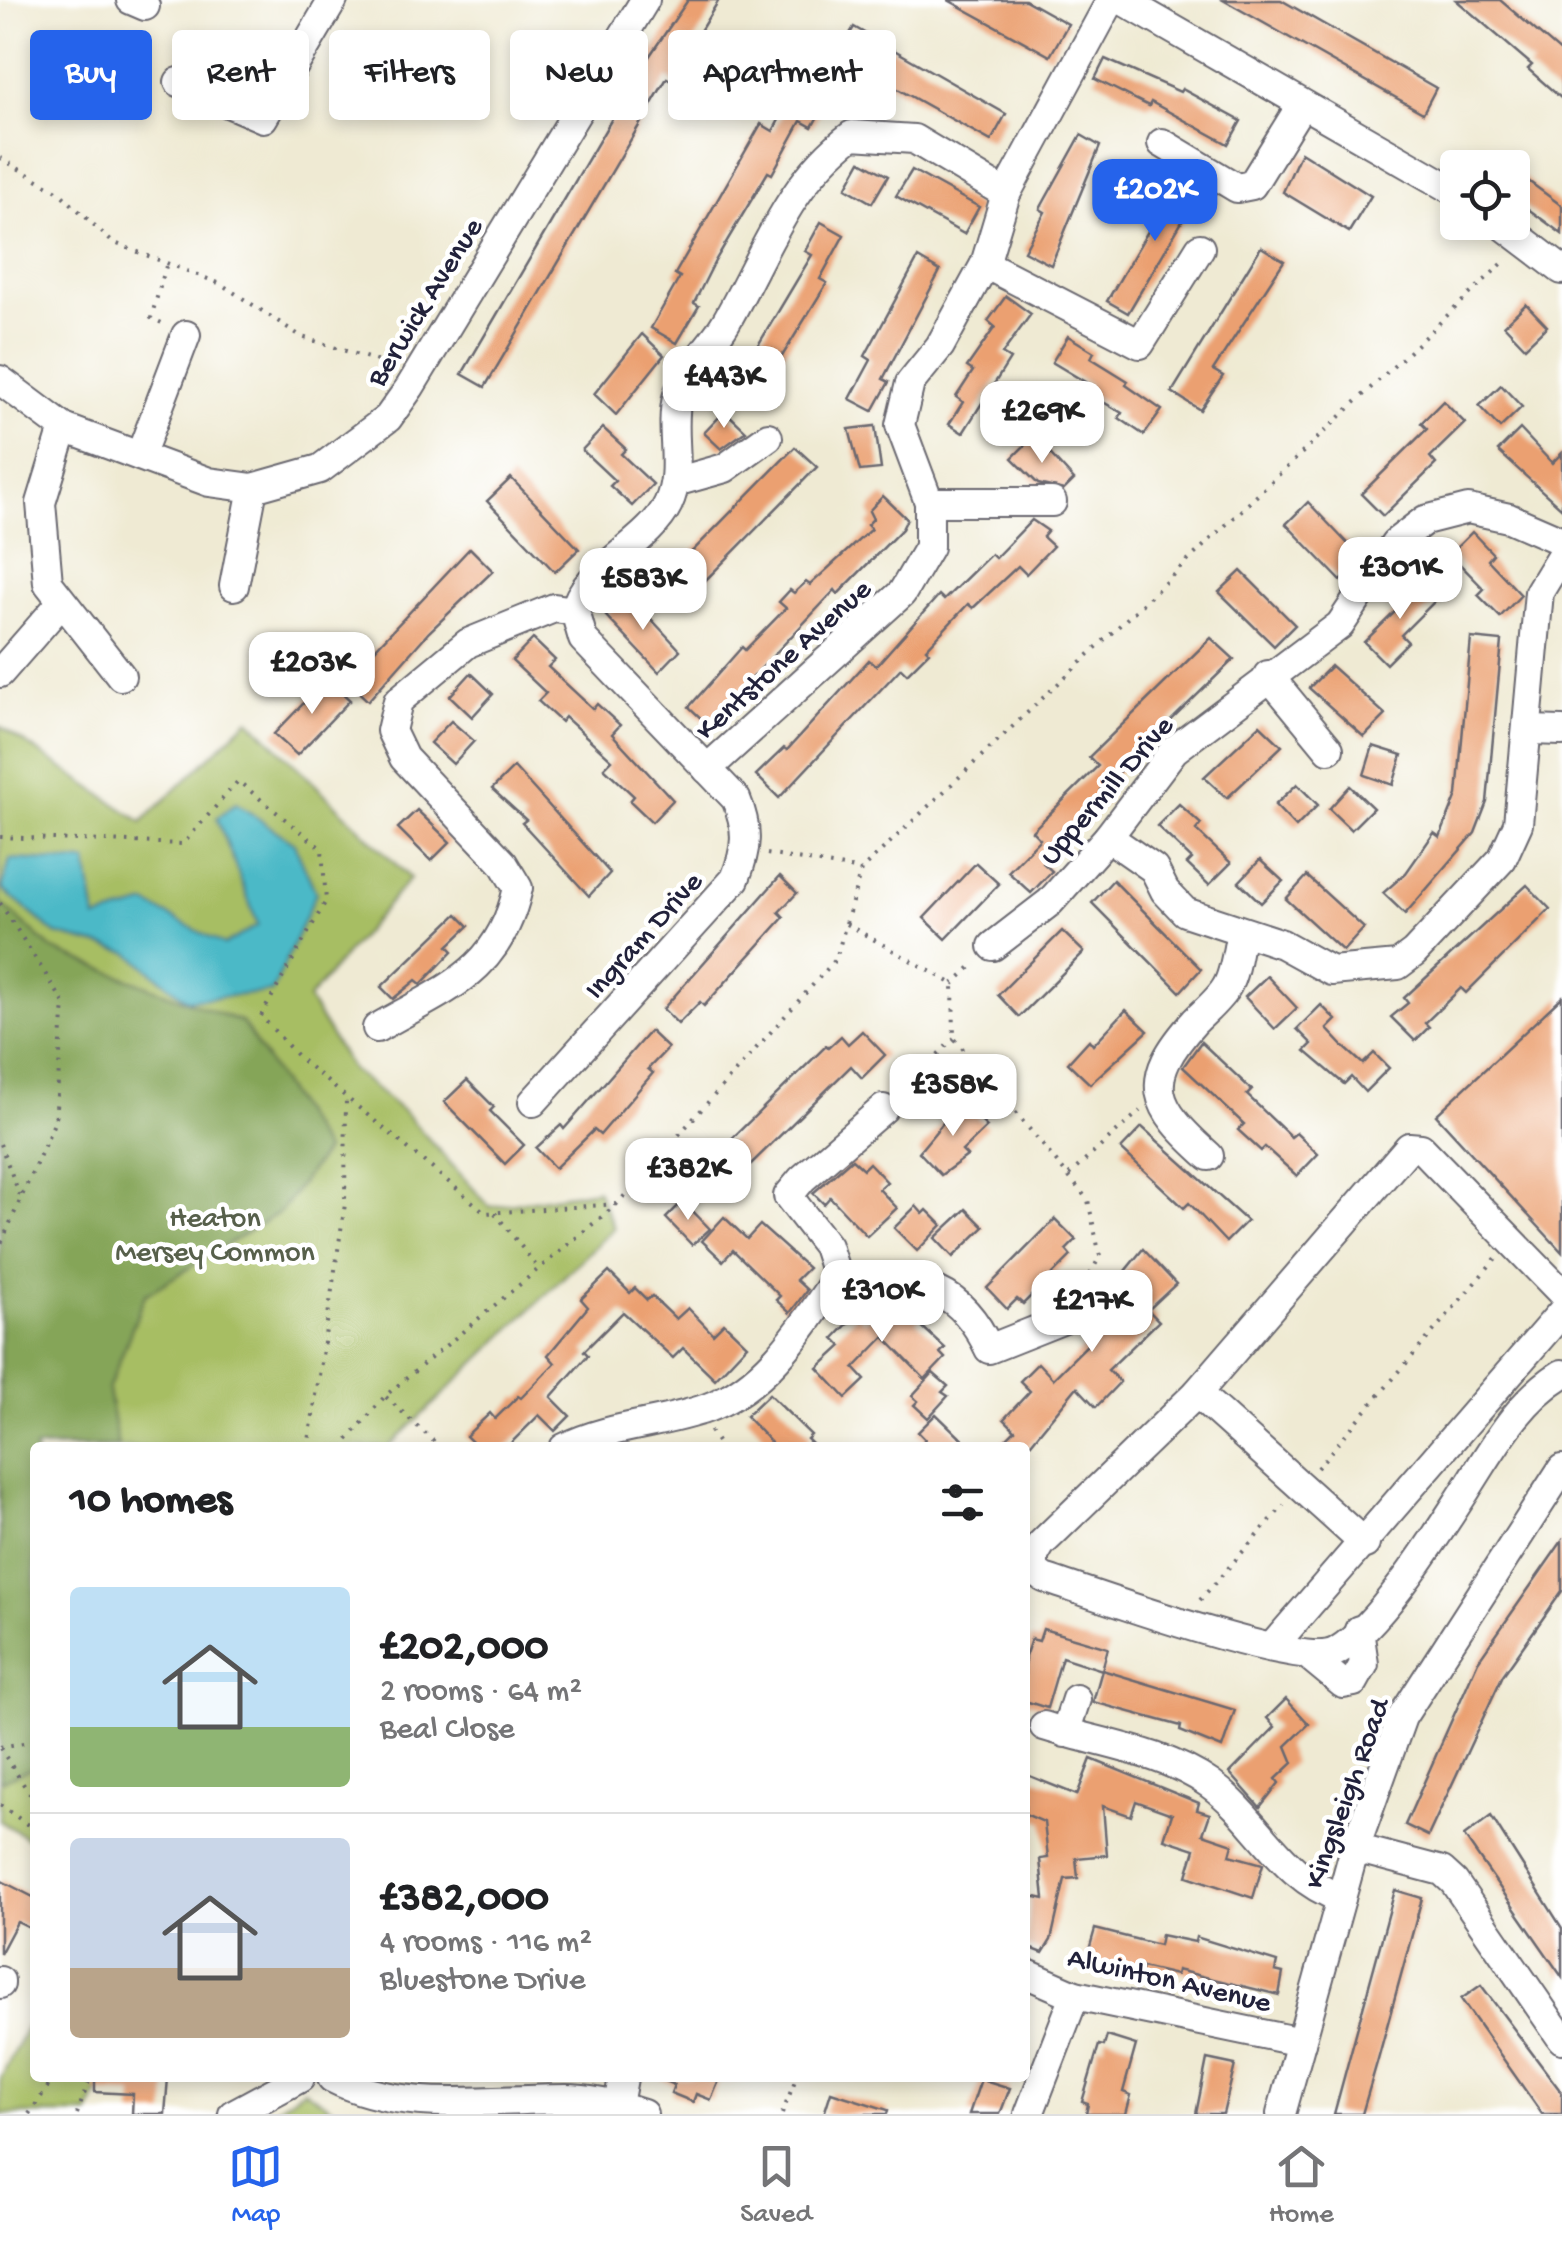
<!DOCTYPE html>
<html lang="en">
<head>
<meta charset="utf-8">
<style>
	body { margin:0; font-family:"Gochi Hand",sans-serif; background:#f2f2f2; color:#202124; height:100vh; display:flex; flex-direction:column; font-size:38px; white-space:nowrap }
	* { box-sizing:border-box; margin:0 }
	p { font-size:32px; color:#757577 }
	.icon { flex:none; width:55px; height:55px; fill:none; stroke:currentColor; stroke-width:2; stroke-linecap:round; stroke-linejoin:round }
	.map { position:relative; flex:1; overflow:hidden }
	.sheet { position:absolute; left:30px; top:1442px; width:1000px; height:640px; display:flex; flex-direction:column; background:#fff; border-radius:10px; box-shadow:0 5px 15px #0003 }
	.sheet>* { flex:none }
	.banner { position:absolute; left:30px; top:30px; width:1000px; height:90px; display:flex; gap:20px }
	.controls { position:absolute; left:1440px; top:150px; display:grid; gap:20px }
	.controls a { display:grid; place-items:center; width:90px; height:90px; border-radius:10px; background:#fff; box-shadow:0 5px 15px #0003; font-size:50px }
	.price { position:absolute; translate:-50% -85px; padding:0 22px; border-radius:20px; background:#fff; color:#222; font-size:32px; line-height:65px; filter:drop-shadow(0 2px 5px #0008) }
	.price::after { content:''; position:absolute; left:50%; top:60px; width:30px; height:22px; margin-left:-15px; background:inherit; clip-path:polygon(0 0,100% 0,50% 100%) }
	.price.current { background:#2563eb; color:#fff }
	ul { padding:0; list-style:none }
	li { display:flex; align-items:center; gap:30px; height:250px; padding:0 40px }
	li+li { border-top:2px solid #e0e0e0 }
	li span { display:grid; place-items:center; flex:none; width:280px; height:200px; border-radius:10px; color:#555 }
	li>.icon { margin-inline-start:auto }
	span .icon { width:120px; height:120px; fill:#fffc; stroke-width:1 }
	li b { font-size:42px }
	h2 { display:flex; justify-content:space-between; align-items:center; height:120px; padding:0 40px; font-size:42px }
	.chip { padding:0 35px; border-radius:10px; background:#fff; box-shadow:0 5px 15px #0003; font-size:35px; line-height:90px }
	.chip.current { background:#2563eb; color:#fff }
	.tabs { display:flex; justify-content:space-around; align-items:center; height:140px; border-top:2px solid #e0e0e0; background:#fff; font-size:28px; color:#757577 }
	.tabs a { display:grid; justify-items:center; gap:5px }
	.tabs .current { color:#2563eb }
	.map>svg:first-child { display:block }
	.green { fill:#a7be63; stroke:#64704f; stroke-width:2.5 }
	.forest { fill:#85a559; stroke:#54644a; stroke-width:2.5 }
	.water { fill:#4cb9c7; stroke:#376e81; stroke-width:2.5 }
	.building { fill:#eba071 }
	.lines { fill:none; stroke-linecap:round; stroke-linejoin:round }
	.minor-casing { stroke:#6a6870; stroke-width:32 }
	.path { stroke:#6a6870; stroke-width:4; stroke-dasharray:2.5 8; stroke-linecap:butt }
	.minor { stroke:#fff; stroke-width:28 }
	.labels { text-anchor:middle; stroke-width:9; stroke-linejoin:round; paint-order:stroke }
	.street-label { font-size:30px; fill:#22223b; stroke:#fff }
	.park-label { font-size:30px; fill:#57604b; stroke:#fff }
</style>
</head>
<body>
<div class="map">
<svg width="1562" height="2114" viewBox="0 0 1562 2114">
	<rect width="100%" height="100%" fill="#fff"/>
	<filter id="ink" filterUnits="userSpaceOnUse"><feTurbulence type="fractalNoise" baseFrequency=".01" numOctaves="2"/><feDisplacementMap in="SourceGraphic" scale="20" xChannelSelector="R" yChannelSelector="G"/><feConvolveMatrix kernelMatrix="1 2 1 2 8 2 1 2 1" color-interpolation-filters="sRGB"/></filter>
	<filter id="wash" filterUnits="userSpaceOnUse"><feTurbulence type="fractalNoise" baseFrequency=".0048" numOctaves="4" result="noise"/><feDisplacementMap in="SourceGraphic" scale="40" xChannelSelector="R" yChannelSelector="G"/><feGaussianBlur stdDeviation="2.25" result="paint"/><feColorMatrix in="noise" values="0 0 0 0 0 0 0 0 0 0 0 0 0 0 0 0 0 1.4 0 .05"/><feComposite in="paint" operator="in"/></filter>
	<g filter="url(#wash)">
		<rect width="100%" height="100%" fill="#efead3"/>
		<!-- green -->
		<g class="green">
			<path d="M249,719L410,878L308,999L351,1069L406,1114L490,1207L597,1190L614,1228L389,1447L35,1448V1843L0,1821V726L142,822Z"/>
			<path d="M35,2010V2078H104L89,2114H0V2079Z"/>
			<path d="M304,2089L341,2114H268Z"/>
		</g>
		<!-- forest -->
		<path class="forest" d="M0,902L53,950L242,1022L325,1151L280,1212L145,1295L108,1390L118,1447L35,1448V1767L0,1781Z"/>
		<!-- water -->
		<path class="water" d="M236,803L294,843L316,893L272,992L187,1000L129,953L56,934L2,889L10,859L87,862L96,919L147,904L224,945L258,925L217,818Z"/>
		<g id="blocks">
			<!-- building -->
			<g class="building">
				<path d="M688,0H719L686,54L691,58L676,84L667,78L485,387L462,374L644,64Z"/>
				<path d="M948,0H1025L1068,24L1050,56Z"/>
				<path d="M1223,0H1281L1436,88L1423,113Z"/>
				<path d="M1456,0H1500L1562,53V99L1528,69L1532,65Z"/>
				<path d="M854,27L1006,114L991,141L837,55Z"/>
				<path d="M1105,59L1180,92L1182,89L1241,121L1228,144L1151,102L1149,106L1095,79Z"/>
				<path d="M802,77L831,93L812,127L801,121L772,174L768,172L715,261L694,303L699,306L677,343L651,328L680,277L675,274L761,124L773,131Z"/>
				<path d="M1081,135L1100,146L1051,265L1024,251L1045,212L1040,209Z"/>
				<path d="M1301,152L1371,196L1349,232L1283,192Z"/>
				<path d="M861,161L888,176L872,203L846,188Z"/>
				<path d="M1512,169L1562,206V234L1512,197Z"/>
				<path d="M912,170L979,207L964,234L896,196Z"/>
				<path d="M1181,175L1202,188L1128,313L1107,301Z"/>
				<path d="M821,222L844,235L820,279L827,283L762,389L739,377L812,255L805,251Z"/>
				<path d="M1261,247L1284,261L1213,370L1223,376L1200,410L1172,392Z"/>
				<path d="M918,258L940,271L883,379L889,382L873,411L850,399L871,360L865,356Z"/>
				<path d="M1006,296L1031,314L1002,354L1010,359L963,433L949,424L963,402L956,397L973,371L967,367L995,327L988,321Z"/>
				<path d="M1526,304L1547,326L1525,347L1504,325Z"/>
				<path d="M642,334L664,355L616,415L594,394Z"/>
				<path d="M1068,336L1094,352L1091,358L1128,381L1126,385L1162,410L1144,435L1119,418L1122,413L1086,392L1090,385L1052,362Z"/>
				<path d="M1501,385L1522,407L1500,428L1479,406Z"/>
				<path d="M1443,401L1465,423L1430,457L1436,464L1383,516L1361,494L1427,429L1421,423Z"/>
				<path d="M725,411L746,431L721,449L704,433Z"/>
				<path d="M875,426L881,469L860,471L849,429Z"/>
				<path d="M603,428L626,449L621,454L653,484L632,506L610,486L615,481L582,450Z"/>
				<path d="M1520,429L1552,463L1562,453V509L1498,451Z"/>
				<path d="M1034,436L1074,480L1064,490L1038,484L1012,458Z"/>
				<path d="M795,447L817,467L694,592L672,572Z"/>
				<path d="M511,478L579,549L555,572L487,501Z"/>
				<path d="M883,496L907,519L902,529L838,594L835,590L708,725L689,707L742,647L745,650L786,608L779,602L790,590L794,593L806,582L810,585L871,529L867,525L873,519L869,511Z"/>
				<path d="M1308,502L1362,559L1341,581L1286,524Z"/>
				<path d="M1032,520L1048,531L1043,537L1053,546L1026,574L1018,566L973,608L968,604L926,649L929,652L907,674L901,668L779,798L756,775L784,748L787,750L869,660L876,666L939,595L944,600L991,554L995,558Z"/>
				<path d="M1472,532L1493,554L1488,560L1521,595L1500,617L1478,595L1484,589L1450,554Z"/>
				<path d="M470,548L493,571L429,632L368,701L346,680Z"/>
				<path d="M1241,571L1295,625L1274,646L1219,592Z"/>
				<path d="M1414,579L1435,601L1401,635L1408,642L1386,664L1364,642L1399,608L1392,601Z"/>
				<path d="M627,593L680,650L659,672L606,616Z"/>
				<path d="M1211,638L1234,659L1100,790L1109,799L1043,863L1052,871L1031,893L1008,872L1040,839L1032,831L1098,766L1089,757Z"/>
				<path d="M1471,638L1502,641L1487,802L1475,833L1405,914L1383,893L1406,873L1434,833L1440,837L1457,795Z"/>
				<path d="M533,639L555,660L548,667L593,709L597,704L620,725L612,734L673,800L652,822L630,801L634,796L604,768L612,760L565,717L561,722L538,701L546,693L512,661Z"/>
				<path d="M1331,666L1386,715L1364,737L1309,688Z"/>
				<path d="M471,673L493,694L472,717L450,696Z"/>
				<path d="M327,679L350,700L297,755L274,734Z"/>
				<path d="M451,721L474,741L453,764L430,743Z"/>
				<path d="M1260,725L1282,746L1227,798L1204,777Z"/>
				<path d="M1373,746L1402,755L1393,785L1364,775Z"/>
				<path d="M514,767L610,873L589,896L522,823L526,820L492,789Z"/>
				<path d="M1297,784L1318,805L1296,827L1275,805Z"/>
				<path d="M1350,786L1373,808L1351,830L1329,809Z"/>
				<path d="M1179,804L1201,824L1196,830L1231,863L1209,885L1187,864L1192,859L1157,826Z"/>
				<path d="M417,810L450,842L431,861L398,828Z"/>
				<path d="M1260,860L1283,881L1261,903L1239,882Z"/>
				<path d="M976,863L999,884L946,939L924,918Z"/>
				<path d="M780,876L797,893L779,912L784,917L704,1006L700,1002L678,1024L663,1009Z"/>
				<path d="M1307,876L1364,928L1343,951L1286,899Z"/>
				<path d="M1113,880L1201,969L1180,992L1092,903Z"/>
				<path d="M1527,885L1550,909L1466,993L1461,988L1425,1023L1429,1027L1415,1041L1391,1017L1408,1003L1404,998Z"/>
				<path d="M457,914L469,926L448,946L453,951L421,984L416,980L393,999L381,987Z"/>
				<path d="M1062,931L1084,952L1019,1017L998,995Z"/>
				<path d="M1267,976L1297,1008L1275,1029L1245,997Z"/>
				<path d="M1562,997V1252L1436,1115Z"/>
				<path d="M1321,1005L1336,1020L1327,1029L1344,1047L1363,1064L1374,1053L1389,1068L1365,1092L1351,1077L1344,1084L1305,1051L1312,1044L1297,1029Z"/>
				<path d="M1126,1010L1148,1031L1090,1084L1068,1063L1089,1040L1093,1045Z"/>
				<path d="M650,1031L668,1048L648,1069L653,1073L600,1135L594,1130L555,1168L536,1148L561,1125L564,1129Z"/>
				<path d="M862,1031L885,1055L862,1078L851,1066L751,1164L745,1159L724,1180L707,1163L826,1046L828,1048L841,1036L848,1044Z"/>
				<path d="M1201,1042L1252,1090L1247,1095L1291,1137L1296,1133L1318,1154L1297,1176L1265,1147L1261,1151L1238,1130L1244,1124L1183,1067Z"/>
				<path d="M467,1080L494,1107L490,1111L524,1145L505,1164L444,1102Z"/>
				<path d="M961,1101L987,1127L962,1151L967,1156L941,1175L919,1152Z"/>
				<path d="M1142,1127L1247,1221L1226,1242L1189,1203L1184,1208L1121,1149Z"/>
				<path d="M852,1159L863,1169L869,1163L887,1182L879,1189L897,1208L867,1236L830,1197L824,1204L813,1193Z"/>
				<path d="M687,1167L702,1182L687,1197L672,1182Z"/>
				<path d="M683,1201L710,1229L692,1245L666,1218Z"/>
				<path d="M916,1206L923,1214L927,1210L942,1225L917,1251L894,1228Z"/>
				<path d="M966,1209L984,1227L953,1257L935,1238Z"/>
				<path d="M724,1217L747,1239L760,1225L808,1268L796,1280L807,1290L790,1313L776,1300L780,1296L733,1250L723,1261L702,1241Z"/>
				<path d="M1055,1219L1076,1240L1066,1250L1071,1256L1023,1304L1017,1299L1007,1309L987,1288Z"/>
				<path d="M1143,1249L1176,1284L1148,1310L1159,1321L1108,1370L1120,1382L1096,1407L1077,1387L1027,1448H997L1015,1430L1004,1419L1030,1391L1020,1381L1038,1363L1053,1379L1092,1340L1089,1337L1132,1287L1121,1276Z"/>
				<path d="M609,1272L630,1293L635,1288L647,1300L652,1296L676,1319L688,1308L713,1334L724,1323L747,1345L715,1379L683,1348L673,1358L623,1312L584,1351L588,1355L551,1397L570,1416L555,1431L539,1415L506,1448H478L466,1436L490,1413L495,1419L518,1396L521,1398L555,1363L548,1355L588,1307L581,1299Z"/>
				<path d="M891,1301L900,1309L910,1302L923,1314L916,1321L945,1348L940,1353L945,1358L925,1379L884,1337L854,1368L865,1380L846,1398L818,1368L842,1346L834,1338L857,1314L863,1321Z"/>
				<path d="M933,1373L948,1386L942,1392L948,1396L928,1418L914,1405L918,1401L912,1396Z"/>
				<path d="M769,1394L811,1435L807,1439L816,1448H776L746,1416Z"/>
				<path d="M936,1414L971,1448H917L925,1439L918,1432Z"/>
				<path d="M1562,1541V1591L1503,1675L1428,1836L1405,1825L1478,1661Z"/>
				<path d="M1043,1629L1108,1648L1102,1670L1062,1657L1047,1708L1025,1701V1657L1031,1639L1039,1641Z"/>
				<path d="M1102,1670L1235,1710L1222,1748L1180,1731L1181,1726L1093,1702Z"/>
				<path d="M1286,1699L1309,1724L1286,1746L1293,1763L1276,1779L1279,1783L1260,1807L1230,1773L1275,1727L1267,1718Z"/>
				<path d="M1091,1759L1199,1803L1197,1810L1210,1814L1203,1834L1233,1844L1230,1855L1263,1864L1253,1898L1187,1876L1195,1849L1164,1839L1172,1814L1136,1801L1131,1816L1103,1806L1107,1855L1076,1858L1078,1878L1065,1879L1051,1940L1043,1953L1025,1946L1031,1896L1044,1899L1040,1859L1048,1858L1044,1822L1025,1814V1774L1077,1795Z"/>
				<path d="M1491,1816L1562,1928V1977L1464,1836Z"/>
				<path d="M0,1880L35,1898V1931L17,1922L0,1954Z"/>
				<path d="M1395,1890L1422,1898L1378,2059L1362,2114H1334Z"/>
				<path d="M1095,1929L1159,1945L1161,1935L1195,1942L1196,1937L1277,1962L1275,1971L1283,1973L1279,1995L1177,1970L1176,1975L1142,1967L1139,1977L1085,1964Z"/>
				<path d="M1481,1985L1562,2093V2114H1542L1461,1999Z"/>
				<path d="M1107,2036L1136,2045L1123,2092L1131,2095L1126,2114H1086L1088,2104L1082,2102L1099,2045L1104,2046Z"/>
				<path d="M1207,2059L1235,2065L1223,2114H1196Z"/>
				<path d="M95,2078H168L165,2114H132L133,2094L95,2092Z"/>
				<path d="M658,2078H720L711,2100L696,2094L693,2102L671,2093L674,2085Z"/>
				<path d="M981,2079L1010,2088L1000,2114H969Z"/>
				<path d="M831,2092L888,2110L887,2114H824Z"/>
			</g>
		</g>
	</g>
	<g filter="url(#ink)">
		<use href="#blocks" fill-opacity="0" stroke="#6a6870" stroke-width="2.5"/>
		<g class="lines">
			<!-- minor casing -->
			<g class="minor-casing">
				<g id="minor">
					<path d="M131,0L145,6"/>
					<path d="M1122,0L1458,193"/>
					<path d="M179,82L263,118L333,0"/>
					<path d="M1162,143L1237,188L1252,185L1302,104"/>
					<path d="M1499,222L1562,270"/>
					<path d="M985,264L1140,344L1200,248"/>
					<path d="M0,380L64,428L209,482L253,488L320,469L388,418L410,387L645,0"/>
					<path d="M64,428L41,503L48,583L121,676"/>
					<path d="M140,456L186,335"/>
					<path d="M675,482L725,468L768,437"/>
					<path d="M929,502H1052"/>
					<path d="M234,586L253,488"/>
					<path d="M0,673L62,602"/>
					<path d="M1268,675L1329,749"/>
					<path d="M1530,730L1562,731"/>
					<path d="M707,769L902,593L929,547V502L900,425L910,383L940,346L985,264L1006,194L1111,0"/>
					<path d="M1108,837L1154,869L1165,891L1185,912L1282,944L1331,971L1398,965L1414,953L1502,859L1518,824L1539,592L1562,554"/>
					<path d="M993,946L1050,902L1108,837L1174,750L1340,625L1395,543L1425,520L1468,509L1509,518L1562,541"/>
					<path d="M377,1028C446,988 499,973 518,888L503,863L404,758L391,731L398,701L468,643L554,608L575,611C582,570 649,544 668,504C684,470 669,433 677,398C685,368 711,348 726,322C765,254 788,183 852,135L914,139L1006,194"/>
					<path d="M533,1102L735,879C747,849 749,830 736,799L583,639L575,611"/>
					<path d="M1209,1156C1153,1106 1140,1082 1195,1021C1205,1011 1220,999 1227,986C1235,972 1237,949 1241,933"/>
					<path d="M837,1277C909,1284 955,1274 989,1349L1067,1318"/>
					<path d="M1562,1293L1421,1148L1409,1147L1197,1393L1041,1544L1034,1556V1571L1044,1578C1091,1593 1303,1671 1337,1651C1381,1625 1438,1533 1466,1490C1493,1448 1519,1400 1562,1374"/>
					<path d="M1197,1393L1365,1544"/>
					<path d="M564,1448C609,1425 660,1425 707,1408C767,1386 803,1327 837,1277L827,1246L788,1196L802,1179L883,1109"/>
					<path d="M1272,1647L1562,1312"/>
					<path d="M1309,1656L1343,1684L1354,1682L1364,1664L1359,1630"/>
					<path d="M1044,1726C1097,1743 1164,1751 1210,1784C1259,1819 1280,1877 1341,1898"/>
					<path d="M1065,1733L1076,1699"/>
					<path d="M1355,1848L1442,1871L1454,1882L1562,2039"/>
					<path d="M1025,1973L1075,1995L1301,2042"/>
					<path d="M0,1981V1984"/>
					<path d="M332,2078C402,2114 485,2099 566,2099C592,2099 619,2106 643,2114"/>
					<path d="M618,2105L623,2078"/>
					<path d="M233,2114L300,2078"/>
					<path d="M1029,2114L1075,1995"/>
					<path d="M1281,2114L1355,1848L1402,1717L1562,1469"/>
				</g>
			</g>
			<!-- path -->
			<g class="path">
				<path d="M0,158L59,192L112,242L221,284L302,337L393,366"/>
				<path d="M166,266L151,318L166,325"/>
				<path d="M0,837L183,844L238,781L322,849L326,901L261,1016L300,1059L486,1213L617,1204"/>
				<path d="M767,854L861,870"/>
				<path d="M0,903L64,1003L55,1121L0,1246"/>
				<path d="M846,924L953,984L954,1038L1088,1200L1100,1256L1079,1296"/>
				<path d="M953,984L975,963"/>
				<path d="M901,1092L954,1038"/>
				<path d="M0,1144L21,1198"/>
				<path d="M1069,1175L1140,1111"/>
				<path d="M495,1213L538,1268"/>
				<path d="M386,1397L441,1448"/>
				<path d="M710,1431L721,1448"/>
				<path d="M308,1448L345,1204L346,1097"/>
				<path d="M341,1448L385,1396L617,1204L836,959L861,870L1507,259"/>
				<path d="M1317,1468L1496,1258"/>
				<path d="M1200,1600L1284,1505"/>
				<path d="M0,1747L35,1741"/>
				<path d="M0,1748L35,1802"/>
				<path d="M0,1805L35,1830"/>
				<path d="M29,2114L54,2078"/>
				<path d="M77,2114L90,2078"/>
				<path d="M782,2114L796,2078"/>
			</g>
			<!-- minor -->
			<use href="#minor" class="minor"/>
		</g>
	</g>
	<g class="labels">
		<!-- street labels -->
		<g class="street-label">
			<text transform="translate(423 301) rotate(-58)" y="10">Berwick Avenue</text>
			<text transform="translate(782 658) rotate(-42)" y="10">Kentstone Avenue</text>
			<text transform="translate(1105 789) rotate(-49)" y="10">Uppermill Drive</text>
			<text transform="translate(642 934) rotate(-48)" y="10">Ingram Drive</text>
			<text transform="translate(1345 1793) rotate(-70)" y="10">Kingsleigh Road</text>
			<text transform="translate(1170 1978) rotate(13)" y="10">Alwinton Avenue</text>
		</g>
		<!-- park labels -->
		<g class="park-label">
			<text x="215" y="1226">Heaton<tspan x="215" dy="34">Mersey Common</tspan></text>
		</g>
	</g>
</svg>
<div class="controls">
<a><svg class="icon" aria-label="locate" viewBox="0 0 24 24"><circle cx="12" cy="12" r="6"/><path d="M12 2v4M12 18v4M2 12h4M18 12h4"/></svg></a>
</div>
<b class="price current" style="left:1155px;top:244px">£202K</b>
<b class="price" style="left:724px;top:431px">£443K</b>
<b class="price" style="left:1042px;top:466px">£269K</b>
<b class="price" style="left:1400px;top:622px">£301K</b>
<b class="price" style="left:643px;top:633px">£583K</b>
<b class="price" style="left:312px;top:717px">£203K</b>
<b class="price" style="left:953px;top:1139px">£358K</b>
<b class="price" style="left:688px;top:1223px">£382K</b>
<b class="price" style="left:882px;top:1345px">£310K</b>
<b class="price" style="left:1092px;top:1355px">£217K</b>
<div class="banner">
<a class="chip current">Buy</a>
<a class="chip">Rent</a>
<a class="chip">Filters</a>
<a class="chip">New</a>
<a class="chip">Apartment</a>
</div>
<section class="sheet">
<h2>10 homes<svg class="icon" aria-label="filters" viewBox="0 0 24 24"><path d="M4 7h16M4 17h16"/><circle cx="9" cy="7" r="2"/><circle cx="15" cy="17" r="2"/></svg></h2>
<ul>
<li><span style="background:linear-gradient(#bfe0f5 70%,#8fb573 0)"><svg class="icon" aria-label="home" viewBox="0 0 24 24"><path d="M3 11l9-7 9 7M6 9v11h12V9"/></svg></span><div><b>£202,000</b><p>2 rooms · 64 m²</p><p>Beal Close</p></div></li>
<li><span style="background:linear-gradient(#c9d6e8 65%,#b9a48a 0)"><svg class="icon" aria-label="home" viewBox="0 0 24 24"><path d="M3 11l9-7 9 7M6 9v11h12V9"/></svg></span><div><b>£382,000</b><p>4 rooms · 116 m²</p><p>Bluestone Drive</p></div></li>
</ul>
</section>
</div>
<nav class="tabs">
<a class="current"><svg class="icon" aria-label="map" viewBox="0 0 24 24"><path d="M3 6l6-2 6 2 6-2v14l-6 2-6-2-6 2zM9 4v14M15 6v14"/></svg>Map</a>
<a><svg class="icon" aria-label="saved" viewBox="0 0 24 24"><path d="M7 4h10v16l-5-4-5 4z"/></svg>Saved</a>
<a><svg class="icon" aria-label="home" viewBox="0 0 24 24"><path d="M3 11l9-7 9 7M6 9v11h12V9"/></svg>Home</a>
</nav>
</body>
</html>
